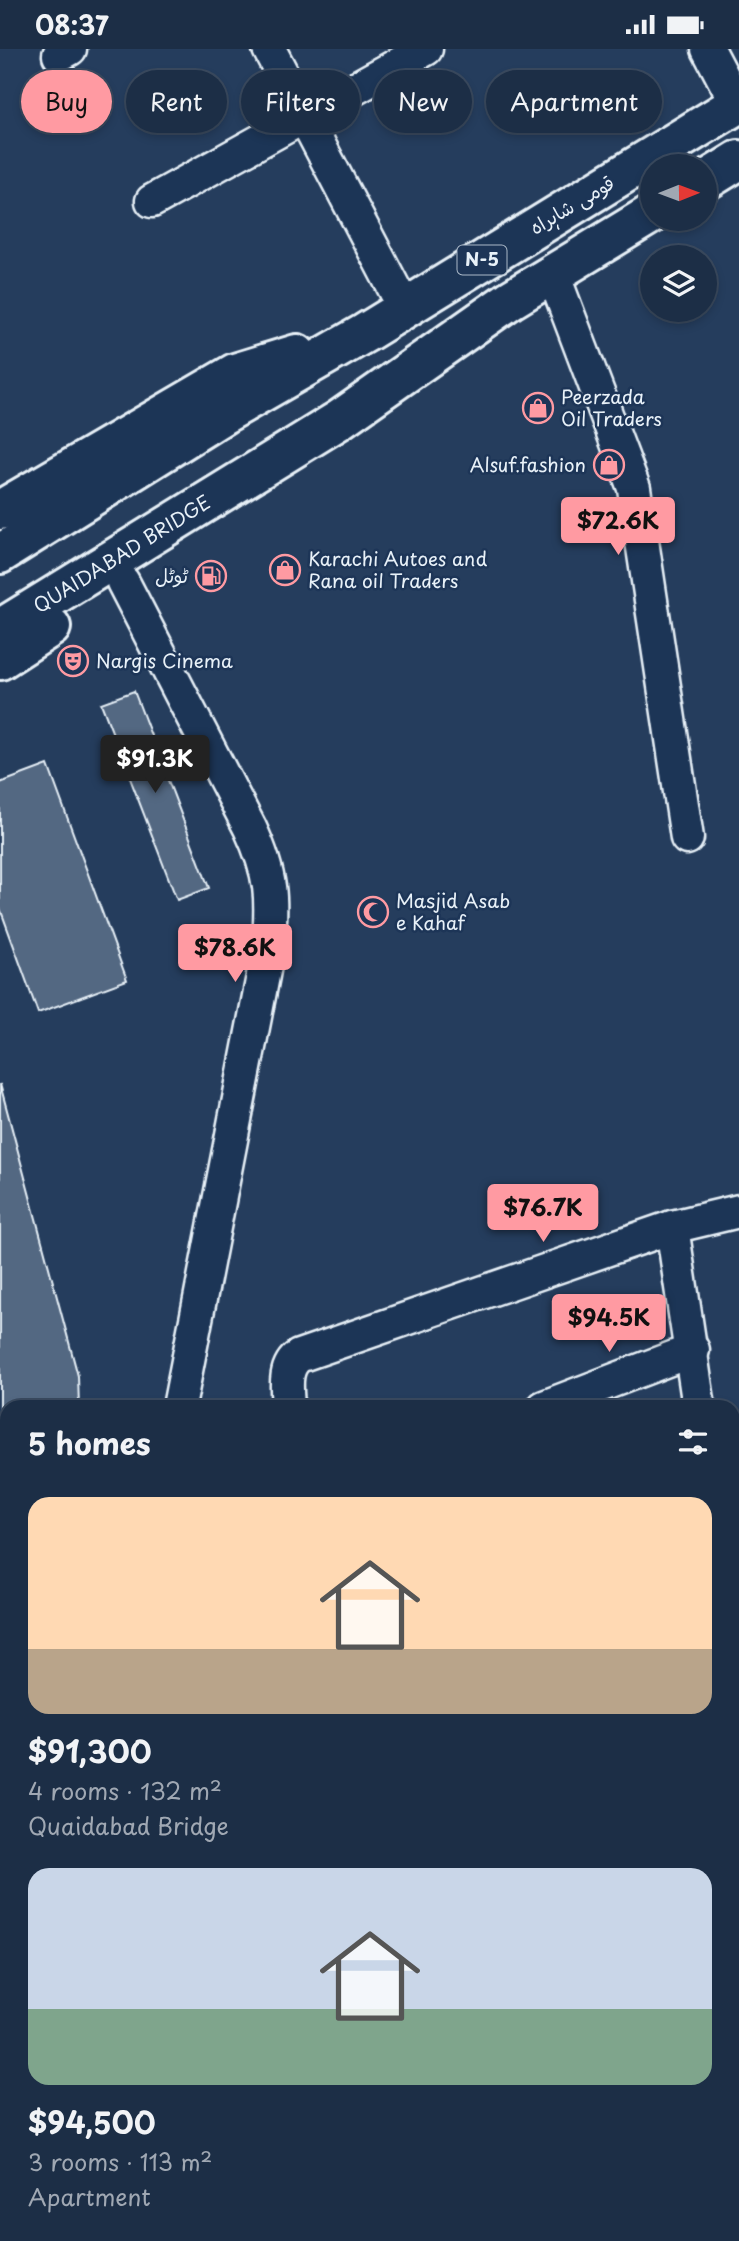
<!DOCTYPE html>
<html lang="en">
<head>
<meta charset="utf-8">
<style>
	body { margin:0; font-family:"Playpen Sans","Playpen Sans Arabic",sans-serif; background:#293a51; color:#f1f3f6; height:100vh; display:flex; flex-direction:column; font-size:26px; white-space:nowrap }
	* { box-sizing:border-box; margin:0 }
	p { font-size:23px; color:#a0a8b3 }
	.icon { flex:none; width:38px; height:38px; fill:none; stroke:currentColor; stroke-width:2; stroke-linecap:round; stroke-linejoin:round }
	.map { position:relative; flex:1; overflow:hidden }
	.panel { position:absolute; left:0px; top:1351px; width:740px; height:842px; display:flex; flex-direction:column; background:#1c2e46; border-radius:21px 21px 0 0; box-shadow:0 4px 10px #0003,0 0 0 2px #3a4a5f }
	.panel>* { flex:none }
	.top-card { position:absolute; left:21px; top:21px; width:698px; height:63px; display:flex; gap:14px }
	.needle { width:46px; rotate:89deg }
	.tools { position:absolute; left:640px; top:105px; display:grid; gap:14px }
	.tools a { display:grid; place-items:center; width:77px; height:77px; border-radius:50%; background:#1c2e46; box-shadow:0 4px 10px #0003,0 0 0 2px #3a4a5f; font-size:35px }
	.price { position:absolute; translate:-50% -60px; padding:0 16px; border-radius:7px; background:#ff9aa2; color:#111; font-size:23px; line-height:46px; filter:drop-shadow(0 2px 4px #0008) }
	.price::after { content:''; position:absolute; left:50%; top:42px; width:21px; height:16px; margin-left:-10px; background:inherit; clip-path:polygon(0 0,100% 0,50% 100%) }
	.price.on { background:#222; color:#fff }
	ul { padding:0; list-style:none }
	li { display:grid; align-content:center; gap:14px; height:371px; padding:0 28px }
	li span { display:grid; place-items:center; height:217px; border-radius:21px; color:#555 }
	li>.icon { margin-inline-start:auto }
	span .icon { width:126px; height:126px; fill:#fffc; stroke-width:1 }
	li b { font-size:30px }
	h2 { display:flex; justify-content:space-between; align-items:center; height:84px; padding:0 28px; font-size:30px }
	.chip { padding:0 24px; border-radius:32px; background:#1c2e46; box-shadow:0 4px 10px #0003,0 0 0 2px #3a4a5f; font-size:24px; line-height:63px }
	.chip.on { background:#ff9aa2; color:#111 }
	.status { display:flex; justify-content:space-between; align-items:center; height:49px; padding:0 35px; background:#1c2e46; direction:ltr }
	.status svg { height:19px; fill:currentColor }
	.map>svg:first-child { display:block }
	.building { fill:#536782; stroke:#e8f1f8; stroke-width:2 }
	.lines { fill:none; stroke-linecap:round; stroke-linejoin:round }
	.minor-casing { stroke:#e8f1f8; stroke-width:37 }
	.trunk-casing { stroke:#e8f1f8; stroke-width:44 }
	.minor { stroke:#1d3557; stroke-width:32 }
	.trunk { stroke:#1d3557; stroke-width:38 }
	.labels { text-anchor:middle; stroke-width:5; stroke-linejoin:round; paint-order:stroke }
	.shield { fill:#1d3557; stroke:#abb9c8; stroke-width:2 }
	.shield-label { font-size:18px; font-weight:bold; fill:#e8f1f8 }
	.street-label { font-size:19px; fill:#e8f1f8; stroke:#1d3557 }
	.poi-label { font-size:19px; fill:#e8f1f8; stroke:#1d3557; text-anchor:start }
</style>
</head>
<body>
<div class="status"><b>08:37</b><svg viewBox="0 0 49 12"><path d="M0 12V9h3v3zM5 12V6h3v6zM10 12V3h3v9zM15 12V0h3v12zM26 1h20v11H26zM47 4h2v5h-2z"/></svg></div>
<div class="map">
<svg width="739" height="2192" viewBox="0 0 739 2192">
	<rect width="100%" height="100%" fill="#253d5d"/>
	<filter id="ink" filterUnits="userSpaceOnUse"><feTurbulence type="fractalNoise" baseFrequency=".0143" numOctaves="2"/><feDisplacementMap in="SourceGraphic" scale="14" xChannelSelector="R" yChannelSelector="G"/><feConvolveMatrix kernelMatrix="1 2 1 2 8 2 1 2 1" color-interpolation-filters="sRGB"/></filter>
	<g filter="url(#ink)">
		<!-- building -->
		<g class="building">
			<path d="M134,642L209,839L177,851L101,654Z"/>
			<path d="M48,716L127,931L38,964L0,859V734Z"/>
			<path d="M0,1035L78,1327L79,1358H7V1435L0,1438Z"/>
		</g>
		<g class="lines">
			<!-- minor casing -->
			<g class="minor-casing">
				<g id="minor">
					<path d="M269,0L405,260"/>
					<path d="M708,0L737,55"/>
					<path d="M59,6L70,0"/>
					<path d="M152,152L426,0"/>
					<path d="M553,225L634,439L687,789"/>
					<path d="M123,533L250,779C272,826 273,850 268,901L179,1358"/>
					<path d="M672,1178L739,1162"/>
					<path d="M288,1358C287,1340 283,1318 299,1307L672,1178L699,1358"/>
					<path d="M544,1358L693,1301"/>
					<path d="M0,1446L7,1444"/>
					<path d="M733,1571L739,1570"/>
					<path d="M733,1679L739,1722"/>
					<path d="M0,1788L7,1790"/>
					<path d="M733,1809H739"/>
					<path d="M0,2110L7,2111"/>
					<path d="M327,2186L329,2192"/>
					<path d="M6,2192L7,2186"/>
				</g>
			</g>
			<!-- trunk casing -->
			<g class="trunk-casing">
				<g id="trunk">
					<path d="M705,132L739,111"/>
					<path d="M0,461L235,324L297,305"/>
					<path d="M0,505L224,365L365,284L739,54"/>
					<path d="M0,580L339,371L510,251L653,164"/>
					<path d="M0,611L51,578"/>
				</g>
			</g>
			<!-- minor -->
			<use href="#minor" class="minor"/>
			<!-- trunk -->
			<use href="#trunk" class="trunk"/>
		</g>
	</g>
	<!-- icons -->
	<defs>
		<g id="shop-ring" transform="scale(1.575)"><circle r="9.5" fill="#1d3557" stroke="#ff9aa2" stroke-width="1.5"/><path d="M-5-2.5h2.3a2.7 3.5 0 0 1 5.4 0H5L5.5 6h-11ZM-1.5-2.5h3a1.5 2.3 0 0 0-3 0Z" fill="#ff9aa2"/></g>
		<g id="fuel-ring" transform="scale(1.575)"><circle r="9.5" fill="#1d3557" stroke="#ff9aa2" stroke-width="1.5"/><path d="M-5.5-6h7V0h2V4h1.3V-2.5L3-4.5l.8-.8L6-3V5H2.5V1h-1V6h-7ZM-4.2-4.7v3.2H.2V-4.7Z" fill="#ff9aa2"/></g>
		<g id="theatre-ring" transform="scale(1.575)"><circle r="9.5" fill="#1d3557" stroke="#ff9aa2" stroke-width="1.5"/><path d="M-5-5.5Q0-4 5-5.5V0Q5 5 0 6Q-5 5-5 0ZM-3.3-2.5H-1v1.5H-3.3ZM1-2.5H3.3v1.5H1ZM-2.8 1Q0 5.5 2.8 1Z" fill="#ff9aa2"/></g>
		<g id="mosque-ring" transform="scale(1.575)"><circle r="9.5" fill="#1d3557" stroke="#ff9aa2" stroke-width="1.5"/><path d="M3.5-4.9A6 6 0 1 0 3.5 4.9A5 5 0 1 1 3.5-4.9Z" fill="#ff9aa2"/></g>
	</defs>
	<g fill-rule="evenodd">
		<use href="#shop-ring" x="538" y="359"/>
		<use href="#shop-ring" x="609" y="416"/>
		<use href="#shop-ring" x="285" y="521"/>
		<use href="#fuel-ring" x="211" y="527"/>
		<use href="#theatre-ring" x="73" y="612"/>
		<use href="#mosque-ring" x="373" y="863"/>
	</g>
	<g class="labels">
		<!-- shield labels -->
		<rect class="shield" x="457.5" y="196.5" width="49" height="29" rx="5"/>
		<g class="shield-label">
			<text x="482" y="217">N-5</text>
		</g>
		<!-- street labels -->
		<g class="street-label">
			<text transform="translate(572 156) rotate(-31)" y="7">قومی شاہراہ</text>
			<text transform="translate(122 505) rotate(-32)" y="7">QUAIDABAD BRIDGE</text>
		</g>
		<!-- poi labels -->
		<g class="poi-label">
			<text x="561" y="355">Peerzada<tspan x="561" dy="22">Oil Traders</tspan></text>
			<text x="586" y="423" text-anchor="end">Alsuf.fashion</text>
			<text x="308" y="517">Karachi Autoes and<tspan x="308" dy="22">Rana oil Traders</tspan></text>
			<text x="188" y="534" text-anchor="end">ٹوٹل</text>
			<text x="96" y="619">Nargis Cinema</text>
			<text x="396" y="859">Masjid Asab<tspan x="396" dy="22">e Kahaf</tspan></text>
		</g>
	</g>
</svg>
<div class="tools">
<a><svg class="needle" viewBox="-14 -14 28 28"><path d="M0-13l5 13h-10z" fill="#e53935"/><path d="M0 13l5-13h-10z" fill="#a0a8b3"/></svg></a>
<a><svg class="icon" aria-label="layers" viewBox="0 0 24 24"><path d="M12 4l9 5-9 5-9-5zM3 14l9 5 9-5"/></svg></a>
</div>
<b class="price" style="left:618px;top:508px">$72.6K</b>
<b class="price on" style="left:155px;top:746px">$91.3K</b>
<b class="price" style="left:235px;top:935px">$78.6K</b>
<b class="price" style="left:543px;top:1195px">$76.7K</b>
<b class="price" style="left:609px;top:1305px">$94.5K</b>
<div class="top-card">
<a class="chip on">Buy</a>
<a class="chip">Rent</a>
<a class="chip">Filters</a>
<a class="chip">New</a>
<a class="chip">Apartment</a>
</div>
<section class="panel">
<h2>5 homes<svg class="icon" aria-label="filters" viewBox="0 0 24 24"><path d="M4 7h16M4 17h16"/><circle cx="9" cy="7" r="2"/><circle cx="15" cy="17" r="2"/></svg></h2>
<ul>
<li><span style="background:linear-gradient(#ffd9b3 70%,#b9a48a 0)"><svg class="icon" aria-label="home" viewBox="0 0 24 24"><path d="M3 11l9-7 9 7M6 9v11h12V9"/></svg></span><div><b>$91,300</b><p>4 rooms · 132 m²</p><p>Quaidabad Bridge</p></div></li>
<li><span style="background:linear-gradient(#c9d6e8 65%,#7fa58c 0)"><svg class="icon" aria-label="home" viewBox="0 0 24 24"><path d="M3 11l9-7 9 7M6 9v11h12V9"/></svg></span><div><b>$94,500</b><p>3 rooms · 113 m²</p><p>Apartment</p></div></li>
</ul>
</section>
</div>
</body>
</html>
